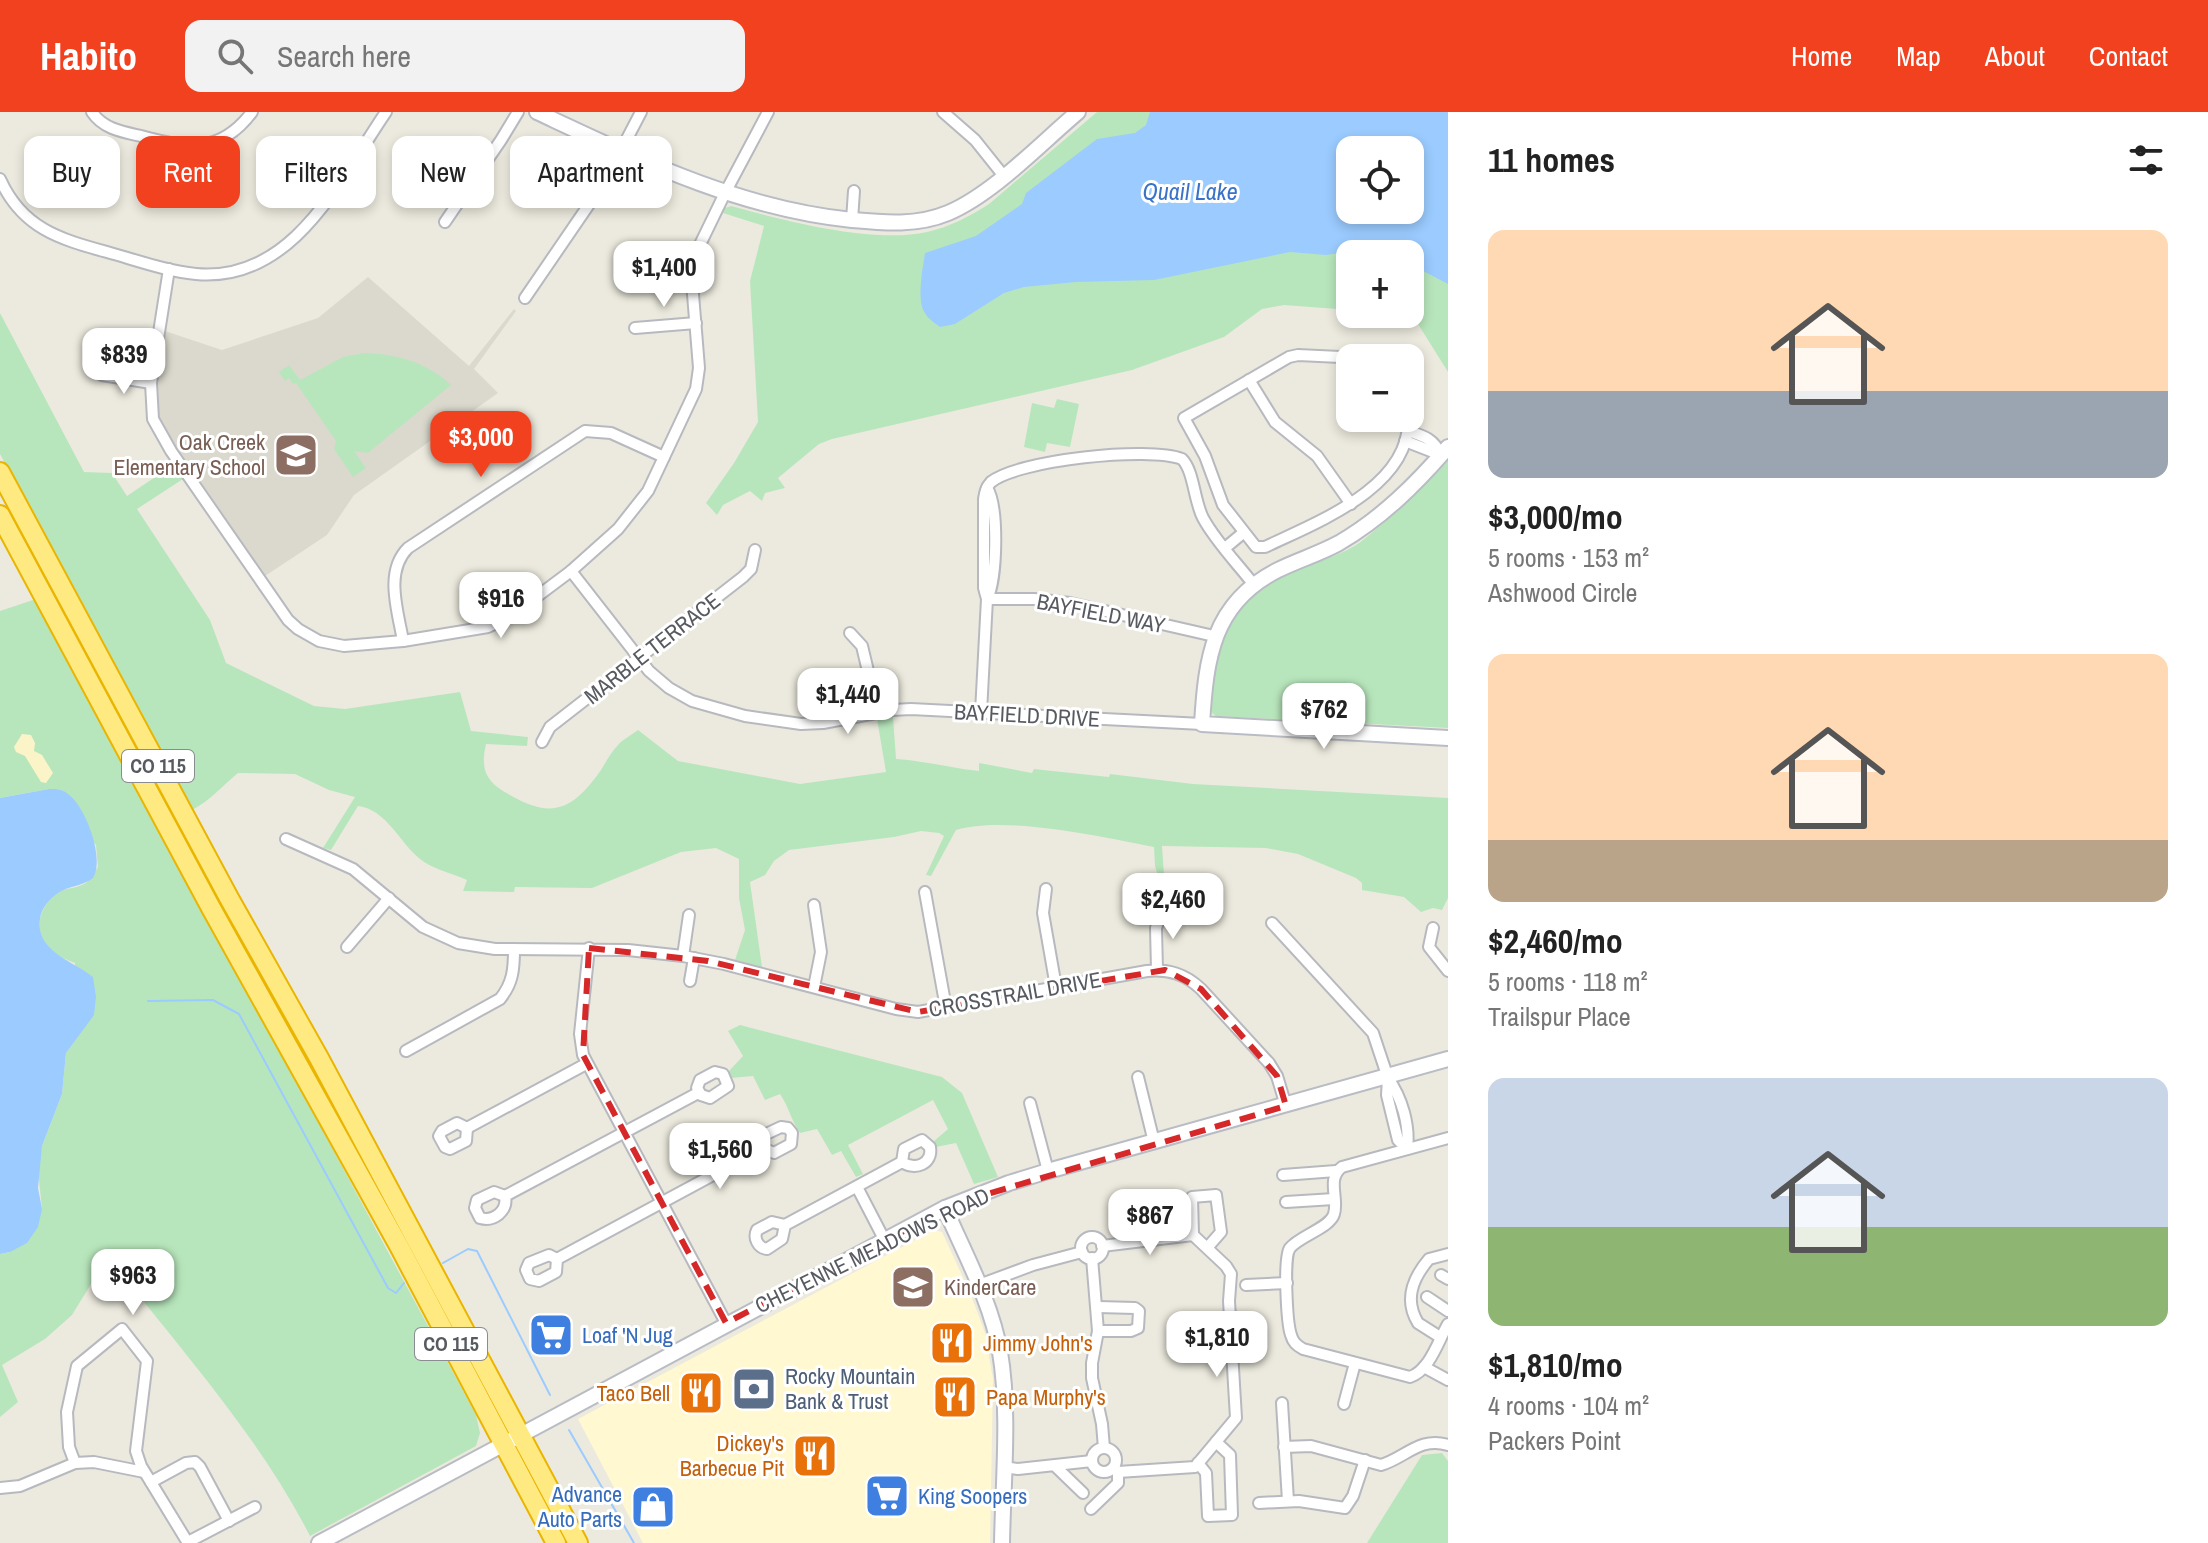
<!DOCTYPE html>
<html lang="en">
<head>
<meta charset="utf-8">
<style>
	body { margin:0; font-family:"Archivo Narrow",sans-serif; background:#f2f2f2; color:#222; height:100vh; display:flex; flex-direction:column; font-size:30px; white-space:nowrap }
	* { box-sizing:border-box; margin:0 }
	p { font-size:26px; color:#767676 }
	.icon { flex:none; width:44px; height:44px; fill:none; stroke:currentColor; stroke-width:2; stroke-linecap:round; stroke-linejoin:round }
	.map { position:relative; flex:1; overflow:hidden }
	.details { display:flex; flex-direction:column; background:#fff; width:760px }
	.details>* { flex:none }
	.guide { position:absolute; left:24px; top:24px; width:760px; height:72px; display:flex; gap:16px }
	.fabs { position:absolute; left:1336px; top:24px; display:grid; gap:16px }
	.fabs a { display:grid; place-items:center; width:88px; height:88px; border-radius:16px; background:#fff; box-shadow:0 4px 12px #0003; font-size:40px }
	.price { position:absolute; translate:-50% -68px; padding:0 18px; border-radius:16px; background:#fff; color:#222; font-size:26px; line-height:52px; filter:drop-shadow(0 2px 4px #0008) }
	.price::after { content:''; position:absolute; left:50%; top:48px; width:24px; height:18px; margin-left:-12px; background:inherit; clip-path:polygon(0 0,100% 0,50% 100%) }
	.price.active { background:#f2411f; color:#fff }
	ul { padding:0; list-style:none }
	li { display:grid; align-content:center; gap:16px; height:424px; padding:0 40px }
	li span { display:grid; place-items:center; height:248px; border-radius:16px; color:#555 }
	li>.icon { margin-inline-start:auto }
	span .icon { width:144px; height:144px; fill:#fffc; stroke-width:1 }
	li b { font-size:34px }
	h2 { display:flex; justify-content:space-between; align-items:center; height:96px; padding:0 40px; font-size:34px }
	.pill { padding:0 28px; border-radius:16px; background:#fff; box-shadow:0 4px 12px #0003; font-size:28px; line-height:72px }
	.pill.active { background:#f2411f; color:#fff }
	header { display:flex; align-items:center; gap:48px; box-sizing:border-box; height:112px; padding:0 40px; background:#f2411f; color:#fff }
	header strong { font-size:38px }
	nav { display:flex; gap:44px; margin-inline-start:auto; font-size:28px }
	.search { width:560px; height:72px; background:#f2f2f2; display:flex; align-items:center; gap:20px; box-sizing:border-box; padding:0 28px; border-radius:16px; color:#767676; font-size:30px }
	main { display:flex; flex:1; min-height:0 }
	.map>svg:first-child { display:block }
	.commercial { fill:#fff8d0 }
	.education { fill:#dbd9cd }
	.green { fill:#b8e6bc; fill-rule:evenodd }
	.sand { fill:#fcf4c9 }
	.water { fill:#9bcbff; fill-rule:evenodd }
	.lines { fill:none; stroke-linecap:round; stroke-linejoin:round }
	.stream { stroke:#9bcbff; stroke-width:2 }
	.street-casing { stroke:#b7b9bf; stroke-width:14 }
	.secondary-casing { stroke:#b9bcc4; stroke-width:18 }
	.highway-casing { stroke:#eab500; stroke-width:22 }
	.street { stroke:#fff; stroke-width:10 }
	.secondary { stroke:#fff; stroke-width:14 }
	.highway { stroke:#ffea82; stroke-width:18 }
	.marked { fill:none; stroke:#d62828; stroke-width:6; stroke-dasharray:16 10; stroke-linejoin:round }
	.labels { text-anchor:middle; stroke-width:6; stroke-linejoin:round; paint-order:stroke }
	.shield { fill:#fff; stroke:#898c90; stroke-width:2 }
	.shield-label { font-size:20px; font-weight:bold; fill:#575b61 }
	.education-label { font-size:22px; fill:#785e54; stroke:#fff; text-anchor:end }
	.street-label { font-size:22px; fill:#575b61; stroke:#fff }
	.shop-label { font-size:22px; fill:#366cbe; stroke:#fff; text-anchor:start }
	.food-label { font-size:22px; fill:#c56008; stroke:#fff; text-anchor:start }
	.service-label { font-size:22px; fill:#4e5e75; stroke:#fff; text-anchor:start }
	.water-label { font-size:24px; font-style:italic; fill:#3972c7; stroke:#fff }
</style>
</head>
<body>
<header>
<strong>Habito</strong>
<div class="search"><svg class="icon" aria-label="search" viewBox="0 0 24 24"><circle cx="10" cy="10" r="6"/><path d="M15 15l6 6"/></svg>Search here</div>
<nav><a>Home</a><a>Map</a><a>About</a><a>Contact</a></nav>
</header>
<main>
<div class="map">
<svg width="1448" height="1431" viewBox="0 0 1448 1431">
	<rect width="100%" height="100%" fill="#eceade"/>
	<!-- commercial -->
	<path class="commercial" d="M934,1118L942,1120L971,1183L985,1221L993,1267L990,1431H643L578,1307Z"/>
	<!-- education -->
	<path class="education" d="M368,165L469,254L514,197L516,199L474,257L498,281L354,383L327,423L265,464L162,313L158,301L156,277L165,219L222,238L318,206Z"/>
	<!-- green -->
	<g class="green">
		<path d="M1097,0H1448V260L1413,204L1395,202H1410V142H1350V198L1284,193L1262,197L1224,225L1132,258L832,327L819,332L778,366L785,376L765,381L762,389L750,379L723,393L717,403L706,391L734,351L758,310L750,169L764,114L723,101L725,96L731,94C786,109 872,132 927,120C950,115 970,104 989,92ZM1350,38H1410V98H1350Z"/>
		<path d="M0,201L84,360L112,361L127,384L173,353L183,367L137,397L210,508L226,551L314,594L345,597L460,580L471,619L528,625L527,634L486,632C481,654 484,667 503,679C549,707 570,702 601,658C606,650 611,640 618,633C623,627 632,623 638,618L678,649L800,672L886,660L877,607L893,605L896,647C925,649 951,656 979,659V651L1032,661L1034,657L1109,665L1110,662L1193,672L1448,686V786L1442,798L1433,796L1421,800L1404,785L1362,778V771L1356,766L1298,742L1266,736L1162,734L1165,778L1162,777L1155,754L1154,735C1103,725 1005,703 956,718L931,764L926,763L944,724L939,721L921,719L894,725L789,738L774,749L765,763L750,770L762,855L735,848L745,818L739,786V747L716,736L681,740L592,776L515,775L514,780L463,779L467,768C452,761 432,757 420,747C400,731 386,697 358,694L331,738L323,736L355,685L329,678L295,662L238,661C222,674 210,689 192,698L0,342Z"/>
		<path d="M364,241C397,242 426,250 451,273L368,341L354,339L366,356L353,365L334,337L336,329L296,271L293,272L289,266L285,269L279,260L289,253L300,268L343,245Z"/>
		<path d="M1057,287L1079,292L1070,335L1047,331L1045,340L1024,335L1032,291L1054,296Z"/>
		<path d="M1448,348V616L1216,604L1212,601C1205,545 1233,488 1284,463C1308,452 1343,444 1363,428C1394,403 1422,377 1448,348Z"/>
		<path d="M36,487L476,1303L480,1321L476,1334L310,1424C261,1328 187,1245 121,1161L91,1172L72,1203L45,1227L2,1253L18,1290L0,1305V1142L10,1140L42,1097L38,1059L42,1034L62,982L66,941L78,924L75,851C59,845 44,837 40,819C37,802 48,785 63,778C70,776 81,775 87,770C91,767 95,759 98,755L96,733L49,677L0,686V499Z"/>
		<path d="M740,913L942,965L962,981L998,1065L974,1072L956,1031L936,1035L933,1030L948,1017L933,988L848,1033L863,1062L856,1065L841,1039L832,1043L817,1017L800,1021C791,1008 789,995 780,982L765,988L753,964L731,966L728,960L743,944L728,919Z"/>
		<path d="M1442,1341L1448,1349V1431H1367L1422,1343Z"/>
	</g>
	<!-- sand -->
	<path class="sand" d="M22,622L31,623L35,631L34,639L42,643L53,661L46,671L41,670L25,644L16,640L14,635Z"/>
	<!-- water -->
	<g class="water">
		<path d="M1150,0H1448V172L1410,152V142L1366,137L1326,143L1290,140L1154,168L1076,170L1024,175L1004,181L955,212L940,215C935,211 928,207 925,201C916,189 923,155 925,141L976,124L1022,92L1026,81L1097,27L1135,21L1146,13ZM1410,38V98H1350V38Z"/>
		<path d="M49,677C56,677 62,677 68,682C86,695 105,747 93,766C83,774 68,774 58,781C49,787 41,797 40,807C35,839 73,849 93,865L96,885L94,903L66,941L62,982L42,1034L38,1076L42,1097L38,1115L27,1131L10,1140L0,1142V686Z"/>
	</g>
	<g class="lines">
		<!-- stream -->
		<g class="stream">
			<path d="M148,889L213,888L239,902L388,1176L396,1181L404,1171"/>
			<path d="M443,1151L468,1137L477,1139L550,1283"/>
			<path d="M569,1318L634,1431"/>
		</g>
		<!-- street casing -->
		<g class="street-casing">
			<g id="street">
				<path d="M92,0C103,17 123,20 141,24C186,36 220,43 252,0"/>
				<path d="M943,0L975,28L1003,63"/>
				<path d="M0,67C22,116 59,127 107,140C136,148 166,159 196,162C293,171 340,67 386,0"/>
				<path d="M852,108L854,79"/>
				<path d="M445,110L501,28L518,0"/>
				<path d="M169,157L151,271L153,307L171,339L288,508L298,517L319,529L344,534L403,529L488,515L511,504L571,459L618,417L648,379L696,277L699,256L692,170L694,145L725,81L768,0"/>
				<path d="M525,186L605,69L641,0"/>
				<path d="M635,216L696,211"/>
				<path d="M1361,246L1298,243L1289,245L1184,306L1205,344L1223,393L1256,435H1265C1315,411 1412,375 1408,306"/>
				<path d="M102,263L151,271"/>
				<path d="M1249,268L1275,310L1317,344L1351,392"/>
				<path d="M1408,319C1424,324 1434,327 1441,343"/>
				<path d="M1405,329L1441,343"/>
				<path d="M987,376C999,395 997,468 987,487"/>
				<path d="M1225,436L1243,421"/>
				<path d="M571,459L649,559L669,576L692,589L745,604L801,612L823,611L892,598L911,597L1202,612"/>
				<path d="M987,487H1034L1070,491L1214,524"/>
				<path d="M850,521L862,534L878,601"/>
				<path d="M403,529C398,499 384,460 408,436L585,319L611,321L664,345"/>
				<path d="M981,600L987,487L984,476V387C985,381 986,375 991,370C1018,348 1149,334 1182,347C1194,359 1194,389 1203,406C1216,430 1237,451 1254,473"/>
				<path d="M542,630L550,615L743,465L751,457L755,438"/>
				<path d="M286,727L353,757L423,815L458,831L495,837L628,838L683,844L724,852L896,897L918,900L1147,859C1169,857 1185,862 1201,877L1269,951L1277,964L1286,994"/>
				<path d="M1046,777L1043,801L1056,875"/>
				<path d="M925,780L946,896"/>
				<path d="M814,793L821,840L814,875"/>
				<path d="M1272,811L1373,921L1388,966L1387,983L1398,1028L1407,1037C1410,1013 1402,986 1388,966"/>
				<path d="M1433,816L1429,835L1448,859"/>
				<path d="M347,835L389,786"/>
				<path d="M589,836L580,922L583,943L726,1211"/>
				<path d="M683,844L689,803"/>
				<path d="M1157,858L1156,816L1163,796"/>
				<path d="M690,869L694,846"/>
				<path d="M406,939L500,887C513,871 514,857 514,837"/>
				<path d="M715,960L723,962L728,974L710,986L701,983L697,976L700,968Z"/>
				<path d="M1138,965L1154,1030"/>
				<path d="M1030,991L1048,1059"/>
				<path d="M457,1011L467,1016L466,1029L450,1037L445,1035L439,1024L442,1019Z"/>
				<path d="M781,1015L788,1016L792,1021L791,1032L774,1041L763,1036L764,1023Z"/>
				<path d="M467,1016L586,952"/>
				<path d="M1448,1026L1342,1055C1326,1067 1339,1086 1334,1102C1330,1116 1299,1124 1290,1136C1283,1145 1287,1212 1291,1223C1293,1230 1296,1233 1303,1237L1410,1265C1430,1258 1438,1229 1448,1212"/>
				<path d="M922,1028L930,1035C933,1052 915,1059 902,1050L904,1037Z"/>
				<path d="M1283,1063L1336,1059"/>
				<path d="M857,1075L884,1127"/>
				<path d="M494,1080L505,1084C508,1099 494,1110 480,1106L475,1096L477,1088Z"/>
				<path d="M505,1084L698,981"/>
				<path d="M1286,1090L1334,1087"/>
				<path d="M785,1113L782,1127L767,1137C758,1136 753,1126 757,1118L772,1110L785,1113L902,1050"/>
				<circle cx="1092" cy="1136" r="11"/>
				<path d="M1102,1134L1193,1123"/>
				<path d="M1092,1146L1098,1219L1092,1251V1266L1102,1312L1104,1336"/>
				<path d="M557,1147L556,1160L539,1169L530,1167L526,1158L529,1151L549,1143L557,1147L763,1036"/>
				<path d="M1441,1163L1448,1167"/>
				<path d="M979,1173L1033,1153L1082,1140"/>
				<path d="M1246,1173L1287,1171"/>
				<path d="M1427,1185L1448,1199"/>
				<path d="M1098,1195L1135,1196L1139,1199L1138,1216L1131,1219H1098"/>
				<path d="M1440,1225L1418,1211C1404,1188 1412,1167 1429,1147L1448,1142"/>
				<path d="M1424,1255L1448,1268"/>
				<path d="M1282,1291L1288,1389"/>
				<path d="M1344,1292L1355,1251"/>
				<path d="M1284,1335L1311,1334L1381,1353C1405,1346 1420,1324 1448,1333"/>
				<circle cx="1104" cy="1348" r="12"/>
				<path d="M75,1351L94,1350L144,1360"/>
				<path d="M1198,1351L1206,1361L1208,1404L1232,1403L1230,1343L1216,1330"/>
				<path d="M1055,1354L1083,1381"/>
				<path d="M1003,1355L1018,1357L1092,1349"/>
				<path d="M1113,1356L1118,1360L1195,1355L1236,1306L1229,1189L1231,1162L1226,1154L1193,1123L1192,1085L1216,1083L1221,1120L1207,1136"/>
				<path d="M151,1370L186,1351L195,1350L200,1355L229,1409"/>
				<path d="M0,1376L20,1374L75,1351L69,1335L67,1300L77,1254L122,1217L147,1249L136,1339L141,1354L188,1431"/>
				<path d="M1259,1391L1299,1389L1345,1396L1353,1384L1365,1348"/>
				<path d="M1091,1397L1118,1371V1360"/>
				<path d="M188,1430L255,1395"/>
			</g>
		</g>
		<!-- secondary casing -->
		<g class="secondary-casing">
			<g id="secondary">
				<path d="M537,0C640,48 737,96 852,108C885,111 917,114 948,101C993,82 1040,32 1078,0"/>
				<path d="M1448,335C1416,372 1382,406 1339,431C1319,442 1298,448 1278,458C1212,491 1206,547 1202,612L1448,626"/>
				<path d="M945,1096C965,1143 991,1189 1000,1240C1010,1299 1003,1371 1002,1431"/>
				<path d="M319,1431L945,1096L1009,1071L1048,1059L1448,947"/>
			</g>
		</g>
		<!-- highway casing -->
		<g class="highway-casing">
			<g id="highway">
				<path d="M0,360L229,786L319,946L578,1431"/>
				<path d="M0,403L211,796L399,1134L556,1431"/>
			</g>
		</g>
		<!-- street -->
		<use href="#street" class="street"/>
		<!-- secondary -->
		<use href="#secondary" class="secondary"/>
		<!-- highway -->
		<use href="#highway" class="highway"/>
	</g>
	<!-- marked area -->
	<path class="marked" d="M589,836L708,849L918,900L1165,858L1201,877L1277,964L1286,994L960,1090L726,1211L583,943Z"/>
	<!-- icons -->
	<defs>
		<g id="school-square" transform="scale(2.3)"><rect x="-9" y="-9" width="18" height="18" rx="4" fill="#8d6e63" stroke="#fff"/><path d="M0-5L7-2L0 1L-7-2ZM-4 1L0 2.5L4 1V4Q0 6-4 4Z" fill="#fff"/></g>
		<g id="supermarket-square" transform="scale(2.3)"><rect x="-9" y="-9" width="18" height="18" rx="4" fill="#3f7fe0" stroke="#fff"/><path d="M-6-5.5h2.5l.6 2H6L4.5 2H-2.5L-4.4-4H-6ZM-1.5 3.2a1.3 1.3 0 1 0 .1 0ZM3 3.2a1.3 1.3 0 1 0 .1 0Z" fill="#fff"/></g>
		<g id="restaurant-square" transform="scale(2.3)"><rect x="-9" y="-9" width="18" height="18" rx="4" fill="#e8710a" stroke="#fff"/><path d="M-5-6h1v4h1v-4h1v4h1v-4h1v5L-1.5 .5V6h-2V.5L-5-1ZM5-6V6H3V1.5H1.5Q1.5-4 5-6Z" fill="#fff"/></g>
		<g id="bank-square" transform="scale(2.3)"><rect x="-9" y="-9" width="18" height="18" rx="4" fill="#5c6f8a" stroke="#fff"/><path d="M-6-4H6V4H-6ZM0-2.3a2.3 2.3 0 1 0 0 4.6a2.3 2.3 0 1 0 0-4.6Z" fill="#fff"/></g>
		<g id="shop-square" transform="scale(2.3)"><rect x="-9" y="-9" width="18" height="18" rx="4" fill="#3f7fe0" stroke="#fff"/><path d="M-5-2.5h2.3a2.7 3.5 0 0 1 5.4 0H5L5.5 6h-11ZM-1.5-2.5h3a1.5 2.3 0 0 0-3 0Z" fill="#fff"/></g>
	</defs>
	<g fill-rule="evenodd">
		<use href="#school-square" x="296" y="343"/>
		<use href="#school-square" x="913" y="1175"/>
		<use href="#supermarket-square" x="551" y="1223"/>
		<use href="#restaurant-square" x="952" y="1231"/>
		<use href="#bank-square" x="754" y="1277"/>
		<use href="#restaurant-square" x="701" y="1281"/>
		<use href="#restaurant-square" x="955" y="1285"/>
		<use href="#restaurant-square" x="815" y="1344"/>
		<use href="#supermarket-square" x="887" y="1384"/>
		<use href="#shop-square" x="653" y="1395"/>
	</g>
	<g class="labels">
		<!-- shield labels -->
		<g class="shield">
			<rect x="122" y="638" width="72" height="32" rx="6"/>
			<rect x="415" y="1216" width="72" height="32" rx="6"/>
		</g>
		<g class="shield-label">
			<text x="158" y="661">CO 115</text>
			<text x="451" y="1239">CO 115</text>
		</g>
		<!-- education labels -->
		<g class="education-label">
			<text x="265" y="338">Oak Creek<tspan x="265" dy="25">Elementary School</tspan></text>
			<text x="944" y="1183" text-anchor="start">KinderCare</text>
		</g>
		<!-- street labels -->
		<g class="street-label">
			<text transform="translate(1101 501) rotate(11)" y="8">BAYFIELD WAY</text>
			<text transform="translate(652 536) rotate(-38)" y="8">MARBLE TERRACE</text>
			<text transform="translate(1027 603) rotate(3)" y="8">BAYFIELD DRIVE</text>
			<text transform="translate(1015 882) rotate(-10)" y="8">CROSSTRAIL DRIVE</text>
			<text transform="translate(872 1138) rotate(-26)" y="8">CHEYENNE MEADOWS ROAD</text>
		</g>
		<!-- shop labels -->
		<g class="shop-label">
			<text x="582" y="1231">Loaf 'N Jug</text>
			<text x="622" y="1390" text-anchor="end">Advance<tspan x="622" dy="25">Auto Parts</tspan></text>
			<text x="918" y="1392">King Soopers</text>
		</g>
		<!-- food labels -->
		<g class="food-label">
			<text x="983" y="1239">Jimmy John's</text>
			<text x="670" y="1289" text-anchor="end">Taco Bell</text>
			<text x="986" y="1293">Papa Murphy's</text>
			<text x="784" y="1339" text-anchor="end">Dickey's<tspan x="784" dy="25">Barbecue Pit</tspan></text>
		</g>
		<!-- service labels -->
		<g class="service-label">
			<text x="785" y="1272">Rocky Mountain<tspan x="785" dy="25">Bank &amp; Trust</tspan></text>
		</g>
		<!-- water labels -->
		<g class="water-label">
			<text x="1190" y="88">Quail Lake</text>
		</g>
	</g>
</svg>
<div class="fabs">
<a><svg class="icon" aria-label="locate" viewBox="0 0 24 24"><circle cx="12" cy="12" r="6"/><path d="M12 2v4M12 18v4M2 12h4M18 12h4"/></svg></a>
<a>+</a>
<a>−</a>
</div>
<b class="price" style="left:664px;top:197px">$1,400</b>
<b class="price" style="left:124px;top:284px">$839</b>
<b class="price active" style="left:481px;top:367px">$3,000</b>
<b class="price" style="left:501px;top:528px">$916</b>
<b class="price" style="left:848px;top:624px">$1,440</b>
<b class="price" style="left:1324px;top:639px">$762</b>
<b class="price" style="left:1173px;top:829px">$2,460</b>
<b class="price" style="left:720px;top:1079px">$1,560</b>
<b class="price" style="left:1150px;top:1145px">$867</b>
<b class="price" style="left:133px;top:1205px">$963</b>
<b class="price" style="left:1217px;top:1267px">$1,810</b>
<div class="guide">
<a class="pill">Buy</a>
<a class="pill active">Rent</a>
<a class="pill">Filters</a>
<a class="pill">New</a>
<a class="pill">Apartment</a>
</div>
</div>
<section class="details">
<h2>11 homes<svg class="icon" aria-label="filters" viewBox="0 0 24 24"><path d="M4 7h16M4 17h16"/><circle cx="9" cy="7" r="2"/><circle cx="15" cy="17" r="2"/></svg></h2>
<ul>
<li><span style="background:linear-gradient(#ffd9b3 65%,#9aa5b1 0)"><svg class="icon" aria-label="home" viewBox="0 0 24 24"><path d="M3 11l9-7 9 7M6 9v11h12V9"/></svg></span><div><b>$3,000/mo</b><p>5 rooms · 153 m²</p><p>Ashwood Circle</p></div></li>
<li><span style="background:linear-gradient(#ffd9b3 75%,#b9a48a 0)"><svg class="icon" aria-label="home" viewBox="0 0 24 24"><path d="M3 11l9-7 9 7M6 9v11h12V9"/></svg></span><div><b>$2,460/mo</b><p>5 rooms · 118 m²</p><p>Trailspur Place</p></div></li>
<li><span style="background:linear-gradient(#c9d6e8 60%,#8fb573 0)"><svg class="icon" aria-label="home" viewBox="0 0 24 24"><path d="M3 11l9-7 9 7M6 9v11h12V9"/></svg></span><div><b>$1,810/mo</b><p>4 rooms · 104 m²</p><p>Packers Point</p></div></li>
</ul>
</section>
</main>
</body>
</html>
